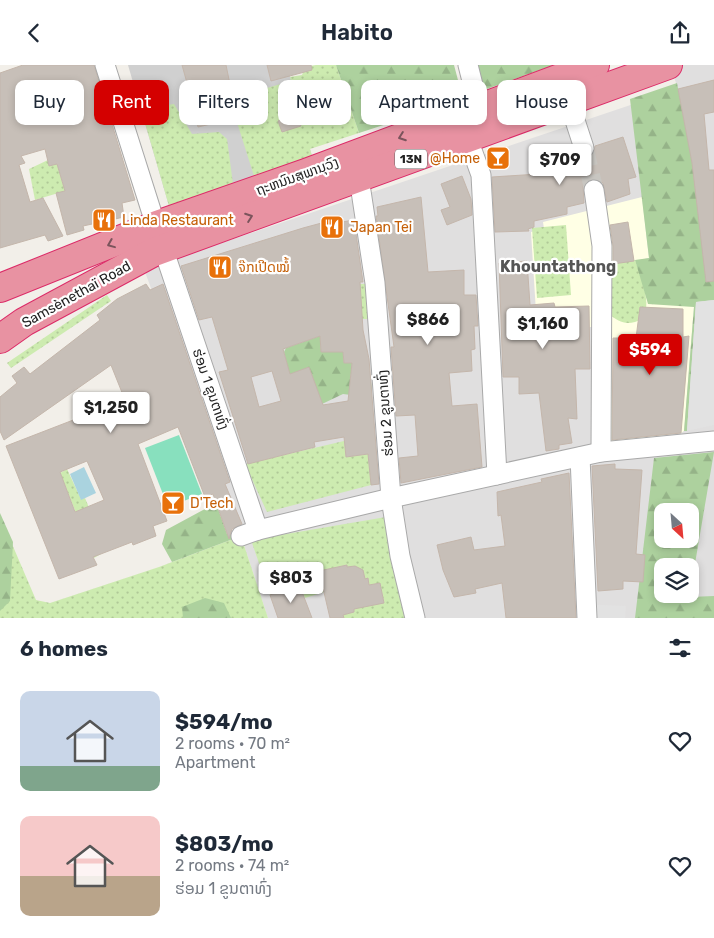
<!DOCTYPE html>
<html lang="en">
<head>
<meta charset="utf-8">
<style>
	body { margin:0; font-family:Rubik,"Noto Sans Lao",sans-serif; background:#f2f2f3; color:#1f2937; height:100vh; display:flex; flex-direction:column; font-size:19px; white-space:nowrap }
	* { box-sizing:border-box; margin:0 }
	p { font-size:16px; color:#747a83 }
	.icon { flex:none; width:28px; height:28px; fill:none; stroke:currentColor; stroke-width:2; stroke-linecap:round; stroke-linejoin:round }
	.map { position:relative; height:553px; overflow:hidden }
	.panel { display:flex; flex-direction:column; background:#fff; flex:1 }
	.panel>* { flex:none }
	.hud { position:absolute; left:15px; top:15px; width:685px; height:45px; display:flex; gap:10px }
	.needle { width:32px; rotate:154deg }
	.controls { position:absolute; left:654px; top:438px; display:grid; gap:10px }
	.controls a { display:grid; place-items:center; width:45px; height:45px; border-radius:10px; background:#fff; box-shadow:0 2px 8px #0003; font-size:25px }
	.price { position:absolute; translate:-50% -42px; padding:0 11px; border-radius:5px; background:#fff; color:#222; font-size:16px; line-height:32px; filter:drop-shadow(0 1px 2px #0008) }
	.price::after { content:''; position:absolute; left:50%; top:30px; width:15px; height:11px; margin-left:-8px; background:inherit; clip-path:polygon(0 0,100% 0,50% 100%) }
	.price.on { background:#d40000; color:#fff }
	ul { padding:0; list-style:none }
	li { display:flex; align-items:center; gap:15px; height:125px; padding:0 20px }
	li span { display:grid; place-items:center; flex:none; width:140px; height:100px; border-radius:10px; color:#555 }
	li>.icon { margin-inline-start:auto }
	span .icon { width:60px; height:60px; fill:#fffc; stroke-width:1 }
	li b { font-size:21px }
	h2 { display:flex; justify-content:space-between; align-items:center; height:60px; padding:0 20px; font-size:21px }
	.pill { padding:0 18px; border-radius:10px; background:#fff; box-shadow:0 2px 8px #0003; font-size:18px; line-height:45px }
	.pill.on { background:#d40000; color:#fff }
	header { display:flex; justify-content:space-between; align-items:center; height:65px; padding:0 20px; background:#fff; font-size:22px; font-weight:600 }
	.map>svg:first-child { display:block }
	.residential { fill:#e0dfdf; fill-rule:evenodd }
	.education { fill:#ffffe5 }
	.religious { fill:#d0d0d0 }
	.grass { fill:url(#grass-dots) }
	.forest { fill:url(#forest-firs); fill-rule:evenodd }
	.pitch { fill:#88e0be }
	.parking { fill:#e2e2e2 }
	.water { fill:#aad3df }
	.building { fill:#c7bfb8; stroke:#c4b6ab; fill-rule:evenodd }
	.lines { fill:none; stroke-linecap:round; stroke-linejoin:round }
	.minor-tunnel { stroke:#c8c6c1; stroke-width:19; stroke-dasharray:19 9; stroke-linecap:butt }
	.minor-casing { stroke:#a9a9a9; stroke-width:21 }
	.highway-casing { stroke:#dc2a67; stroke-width:30 }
	.minor { stroke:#fff; stroke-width:19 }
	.highway { stroke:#e892a2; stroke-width:28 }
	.oneway { stroke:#7b545c }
	.labels { text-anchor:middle; stroke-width:4.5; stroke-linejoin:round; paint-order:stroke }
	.shield { fill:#fff; stroke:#646464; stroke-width:1 }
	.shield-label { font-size:12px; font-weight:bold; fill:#222 }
	.food-label { font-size:14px; fill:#c56008; stroke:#fff; text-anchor:start }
	.street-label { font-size:14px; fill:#222; stroke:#fff }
	.quarter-label { font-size:16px; font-weight:bold; fill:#555; stroke:#fff }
</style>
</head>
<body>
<header><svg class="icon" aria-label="back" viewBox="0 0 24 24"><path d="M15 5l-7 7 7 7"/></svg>Habito<svg class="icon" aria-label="share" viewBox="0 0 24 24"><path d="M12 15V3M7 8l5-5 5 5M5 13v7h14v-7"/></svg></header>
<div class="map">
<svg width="714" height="553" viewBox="0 0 714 553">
	<defs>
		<pattern id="grass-dots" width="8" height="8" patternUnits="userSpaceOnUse" patternTransform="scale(1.25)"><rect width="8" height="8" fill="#cdebb0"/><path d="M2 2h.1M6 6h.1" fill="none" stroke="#b0c997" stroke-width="1.8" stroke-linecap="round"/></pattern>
		<pattern id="forest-firs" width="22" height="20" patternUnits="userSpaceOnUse" patternTransform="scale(1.25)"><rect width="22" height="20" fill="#add19e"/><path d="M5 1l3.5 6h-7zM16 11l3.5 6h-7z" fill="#95b388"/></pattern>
	</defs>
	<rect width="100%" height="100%" fill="#f2efe9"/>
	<!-- residential -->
	<path class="residential" d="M670,0H714V553H268L241,471L144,204L678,24ZM662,446H690V474H662ZM662,501H690V529H662Z"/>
	<!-- education -->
	<path class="education" d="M642,132L649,193L635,196L694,241L684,366L681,368L591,380L592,262L537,263L531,167L544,164L543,157Z"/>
	<!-- religious -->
	<path class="religious" d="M128,0H287L312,91L169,141Z"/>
	<!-- grass -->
	<g class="grass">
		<path d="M316,0H336L359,68L310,84L312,91L254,111L235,51L243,30L291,16L290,12L302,10L305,2Z"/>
		<path d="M174,39L192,69L219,67L227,74L233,119L169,141L141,44Z"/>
		<path d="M48,95L57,99L65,126L35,135L29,104Z"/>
		<path d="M566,160L571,230L537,233L532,163Z"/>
		<path d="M635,195C640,211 658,251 635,257C624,260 618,256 609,249L606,197Z"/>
		<path d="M360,219H367L372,254H362Z"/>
		<path d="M107,230L111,236L11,303L7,298Z"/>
		<path d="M344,376L346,392L368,389L371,420L267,447L245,399Z"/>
		<path d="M67,404L81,434L85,433L90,445L85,447L101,489L94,493L60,408Z"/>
		<path d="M0,451L36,535L50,538L159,502L241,471L268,553H0Z"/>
		<path d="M386,452L409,553H344L343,550L354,547V544L384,537L380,518L369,520L368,513L365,514L363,505L355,501L347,502V500L320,506L324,527L305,533L299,519L270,530L251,475Z"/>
	</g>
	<!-- forest -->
	<g class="forest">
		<path d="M336,0H454L463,34L359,68Z"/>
		<path d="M474,0H554L481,26Z"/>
		<path d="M677,18L714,209V235L696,237L687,366H684L694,242L648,239L635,195L649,193L630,34Z"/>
		<path d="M320,271L321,287H343L344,298H352L350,318L357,317V320L371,317L372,325L359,331L343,329L322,339L291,315L284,287L286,283Z"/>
		<path d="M714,387L690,528V501H662V529H690V532L714,531V553H635L654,393ZM662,446H690V474H662Z"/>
		<path d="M216,438L227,469L233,470V474L172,497L162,479L166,465Z"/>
		<path d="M0,448L13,477L10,536L0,546Z"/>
		<path d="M205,533L224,538L231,553H183L182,542Z"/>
	</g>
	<!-- pitch -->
	<path class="pitch" d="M179,370L202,429L168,442L145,383Z"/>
	<!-- parking -->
	<g class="parking">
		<path d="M714,235V360L687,366L696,237Z"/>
		<path d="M579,539L626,541L625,553H580Z"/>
	</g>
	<!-- water -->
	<path class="water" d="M84,402L96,428L81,435L70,409Z"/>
	<!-- building -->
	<g class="building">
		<path d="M23,0H94L135,135L122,138L124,152L83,161L84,165L67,170L56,128L65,126L57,99L49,101L45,84L21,91L25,98L19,100L30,137L43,133L63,171L48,176L45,170L0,183V8Z"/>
		<path d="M182,0H226L233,34L210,39L215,58L198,62L193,42L188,43L183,19L187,18Z"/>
		<path d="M267,0H311L312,5L271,16Z"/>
		<path d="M714,15V47L704,49L709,105H714V216L706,217L692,98L678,24Z"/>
		<path d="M297,50L301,61L282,67L278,56Z"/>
		<path d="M623,72L636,112L628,114L630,129L607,137L603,118L598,114H592L587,116L583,121L584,138L567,142V149L534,156V162L528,164L529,166L495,167L492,112L539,109L538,100L574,88L581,94L588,93L593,90L595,81Z"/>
		<path d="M462,111L471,134L472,150L447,160L441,145L450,142L441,119Z"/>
		<path d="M421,132L428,207L464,205V230H476L478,261H474L475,284L471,285L472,306L449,308L452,341L477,339L482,402L401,418L399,393L418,391L415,350L396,351L391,282H394L376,151H378L377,142Z"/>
		<path d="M354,155L363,217H360L363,265L369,294L379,419L371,420L368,389L346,392L344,372L314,377L315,382L248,399L219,307L228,305L212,252L199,255L181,201L303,163L329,156L330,159ZM320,271L321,287H343L344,298H352L348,336L323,340L309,302L290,309L283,284ZM272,306L281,336L259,342L251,312Z"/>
		<path d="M628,157L634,196L613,199V181L610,160Z"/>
		<path d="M527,196L530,240L554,238L555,242L589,241L590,304H575L577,354L568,353L572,378L559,380V384L546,386L539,328L519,329V312H503L499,198Z"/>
		<path d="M146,219L150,225L163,219L230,417L225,419L242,459L232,464L229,474L213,429L205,432L178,362L138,379L167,456L153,461L156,471L133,480L132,477L93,492L97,500L59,514L6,381L125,335L111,300L4,375L0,366V332L17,318L12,311L24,302L30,309L100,255L97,250L117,234ZM87,396L104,435L75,447L60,407Z"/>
		<path d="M640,242L683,244V272L689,271L681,368L612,375L613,273H636Z"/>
		<path d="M615,399V404L642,405L636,489L645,490L643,517L623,516V524L598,526L592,401Z"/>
		<path d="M569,408L576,553H506L502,518L475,524L476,528L454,532L443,505L437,480L471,472L474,485L505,481L501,450L498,451L497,427L542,417L541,414Z"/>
		<path d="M347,500V502L355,501L363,505L365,514L368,513L369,520L380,518L384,538L354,544V547L343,550L344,553H330L319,506Z"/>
		<path d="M299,519L312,553H278L270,530Z"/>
	</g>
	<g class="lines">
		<!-- minor-tunnel -->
		<path class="minor-tunnel" d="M584,83L594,125"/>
		<!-- minor casing -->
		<g class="minor-casing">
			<g id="minor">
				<path d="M105,0L163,183L258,465"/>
				<path d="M468,0L479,44"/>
				<path d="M569,37L584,83"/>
				<path d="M468,74L481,110L497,410"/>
				<path d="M359,113L375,218L391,433L400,491L415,553"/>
				<path d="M594,125L602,181L601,387"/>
				<path d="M580,392L587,553"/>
				<path d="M241,471L258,465L391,433L601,387L714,376"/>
			</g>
		</g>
		<!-- highway casing -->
		<g class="highway-casing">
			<g id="highway">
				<path d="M0,223L157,160L306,108L595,0"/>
				<path d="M0,274L24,257L154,187L668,0"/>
			</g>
		</g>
		<!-- minor -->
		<use href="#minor" class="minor"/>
		<!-- highway -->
		<use href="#highway" class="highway"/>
	</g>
	<!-- one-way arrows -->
	<defs><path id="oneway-chevron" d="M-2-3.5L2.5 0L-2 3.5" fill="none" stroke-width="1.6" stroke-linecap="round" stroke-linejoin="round" transform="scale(1.25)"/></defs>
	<g class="oneway">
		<use href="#oneway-chevron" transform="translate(402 72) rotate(160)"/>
		<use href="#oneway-chevron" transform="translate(249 152) rotate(-20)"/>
		<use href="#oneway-chevron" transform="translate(111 179) rotate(158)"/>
	</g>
	<!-- icons -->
	<defs>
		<g id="bar-square" transform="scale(1.25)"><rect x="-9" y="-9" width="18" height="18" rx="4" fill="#e8710a" stroke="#fff"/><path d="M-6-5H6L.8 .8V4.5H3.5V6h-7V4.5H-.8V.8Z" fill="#fff"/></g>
		<g id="restaurant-square" transform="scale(1.25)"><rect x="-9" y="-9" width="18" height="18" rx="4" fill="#e8710a" stroke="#fff"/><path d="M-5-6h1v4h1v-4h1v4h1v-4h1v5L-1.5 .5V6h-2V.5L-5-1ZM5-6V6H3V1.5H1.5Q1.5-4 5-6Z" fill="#fff"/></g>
	</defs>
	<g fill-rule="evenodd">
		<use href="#bar-square" x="498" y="93"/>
		<use href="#restaurant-square" x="104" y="155"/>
		<use href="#restaurant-square" x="332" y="162"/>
		<use href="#restaurant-square" x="220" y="202"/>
		<use href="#bar-square" x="173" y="438"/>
	</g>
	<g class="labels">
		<!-- shield labels -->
		<rect class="shield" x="395" y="84.5" width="32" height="19" rx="4"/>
		<g class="shield-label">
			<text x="411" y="98">13N</text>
		</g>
		<!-- food labels -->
		<g class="food-label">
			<text x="480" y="98" text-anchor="end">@Home</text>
			<text x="122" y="160">Linda Restaurant</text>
			<text x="350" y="167">Japan Tei</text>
			<text x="238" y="207">ຈ໊ກເປີດໝ້ໍ</text>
			<text x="190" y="443">D'Tech</text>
		</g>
		<!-- street labels -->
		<g class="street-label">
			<text transform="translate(297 111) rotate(-20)" y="5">ຖະຫນົນສຸພານຸວົງ</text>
			<text transform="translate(76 229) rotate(-29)" y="5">Samsènethaï Road</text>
			<text transform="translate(211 324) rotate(71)" y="5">ຮ່ອມ 1 ຂູນຕາທົ່ງ</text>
			<text transform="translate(385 348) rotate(-94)" y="5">ຮ່ອມ 2 ຂູນຕາທົ່ງ</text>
		</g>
		<!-- quarter labels -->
		<g class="quarter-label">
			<text x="558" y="207">Khountathong</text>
		</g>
	</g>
</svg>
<div class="controls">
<a><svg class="needle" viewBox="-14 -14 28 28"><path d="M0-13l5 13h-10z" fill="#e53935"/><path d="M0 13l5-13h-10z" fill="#747a83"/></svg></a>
<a><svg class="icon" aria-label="layers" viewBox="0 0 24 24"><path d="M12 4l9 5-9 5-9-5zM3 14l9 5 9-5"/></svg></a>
</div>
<b class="price" style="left:560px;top:121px">$709</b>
<b class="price" style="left:428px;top:281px">$866</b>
<b class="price" style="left:543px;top:285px">$1,160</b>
<b class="price on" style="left:650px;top:311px">$594</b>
<b class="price" style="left:111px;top:369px">$1,250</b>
<b class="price" style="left:291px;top:539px">$803</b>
<div class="hud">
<a class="pill">Buy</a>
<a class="pill on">Rent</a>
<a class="pill">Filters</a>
<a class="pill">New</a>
<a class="pill">Apartment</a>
<a class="pill">House</a>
</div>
</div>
<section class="panel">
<h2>6 homes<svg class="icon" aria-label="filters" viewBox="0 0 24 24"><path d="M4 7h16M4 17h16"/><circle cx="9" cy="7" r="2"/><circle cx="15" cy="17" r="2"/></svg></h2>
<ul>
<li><span style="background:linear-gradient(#c9d6e8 75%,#7fa58c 0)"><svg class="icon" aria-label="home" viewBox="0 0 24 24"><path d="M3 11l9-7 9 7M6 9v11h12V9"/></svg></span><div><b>$594/mo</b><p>2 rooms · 70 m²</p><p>Apartment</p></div><svg class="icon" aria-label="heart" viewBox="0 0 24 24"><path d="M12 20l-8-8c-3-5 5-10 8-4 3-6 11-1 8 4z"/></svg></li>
<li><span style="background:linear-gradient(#f6c9c9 60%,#b9a48a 0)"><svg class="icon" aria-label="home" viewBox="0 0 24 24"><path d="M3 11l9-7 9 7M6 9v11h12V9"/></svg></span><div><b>$803/mo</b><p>2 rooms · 74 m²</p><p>ຮ່ອມ 1 ຂູນຕາທົ່ງ</p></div><svg class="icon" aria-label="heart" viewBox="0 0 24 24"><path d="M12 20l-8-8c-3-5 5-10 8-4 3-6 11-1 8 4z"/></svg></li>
</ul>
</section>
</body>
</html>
